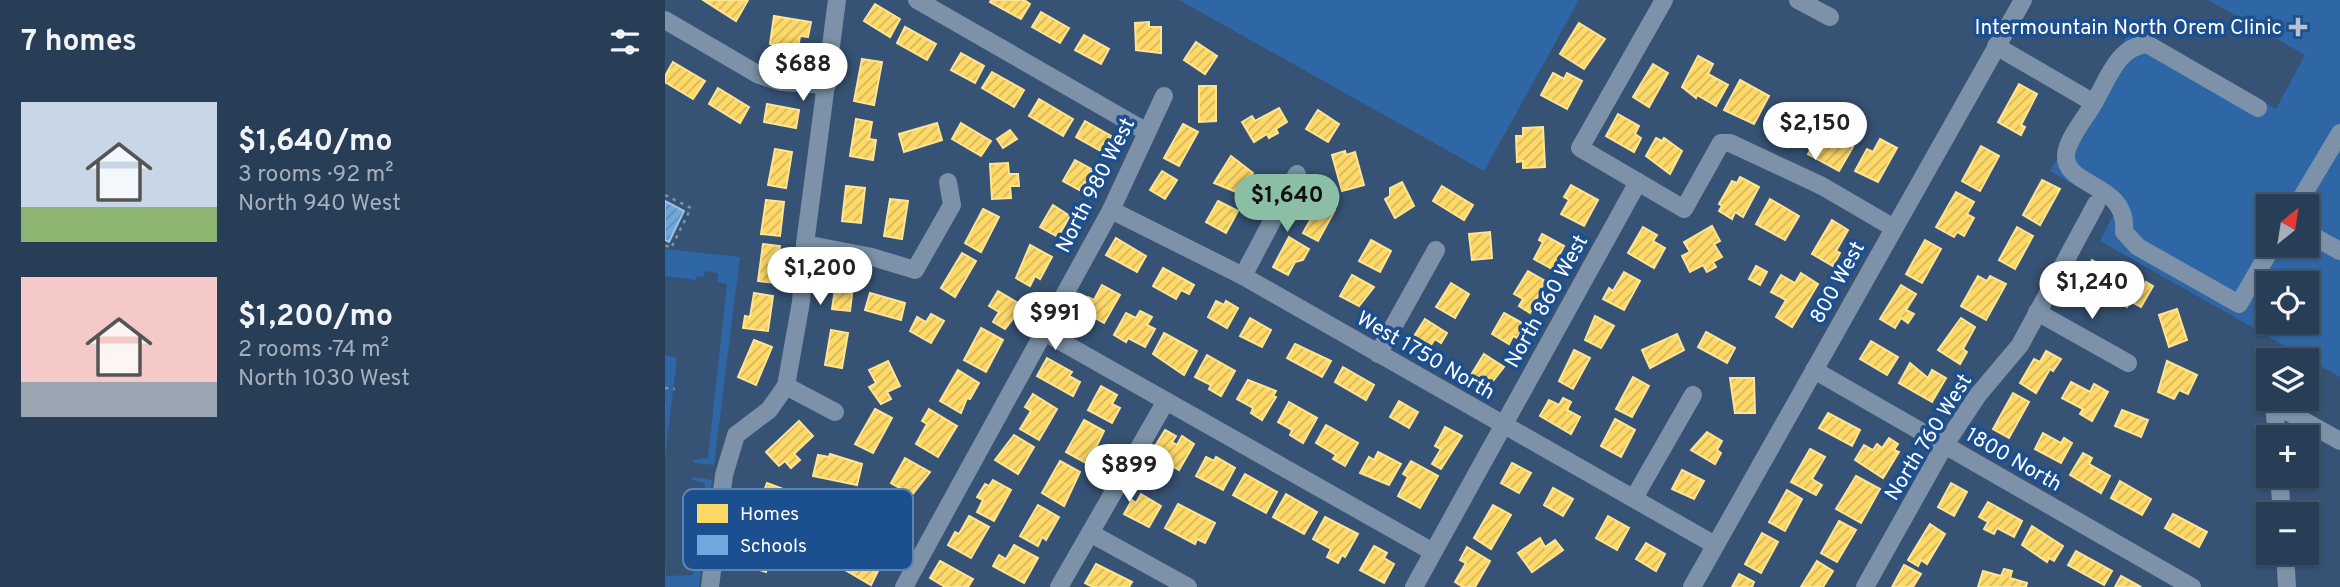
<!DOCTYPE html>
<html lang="en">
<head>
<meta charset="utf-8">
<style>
	body { margin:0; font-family:Overpass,sans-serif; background:#30455d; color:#f1f3f6; height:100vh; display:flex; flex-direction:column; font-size:26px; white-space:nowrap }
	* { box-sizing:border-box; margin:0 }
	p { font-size:23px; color:#a5aeba }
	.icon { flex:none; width:38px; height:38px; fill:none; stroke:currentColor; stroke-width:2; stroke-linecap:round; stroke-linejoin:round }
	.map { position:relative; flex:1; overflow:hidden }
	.drawer { display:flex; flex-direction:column; background:#283e57; width:665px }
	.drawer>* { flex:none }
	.needle { width:46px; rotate:30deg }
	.tools { position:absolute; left:1591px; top:194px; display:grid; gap:14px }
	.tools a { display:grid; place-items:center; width:63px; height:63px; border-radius:0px; background:#283e57; box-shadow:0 2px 5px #0004,0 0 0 2px #44576d; font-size:35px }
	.price { position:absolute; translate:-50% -60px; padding:0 16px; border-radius:24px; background:#fff; color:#222; font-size:23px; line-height:46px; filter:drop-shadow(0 2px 4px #0008) }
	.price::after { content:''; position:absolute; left:50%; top:42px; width:21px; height:16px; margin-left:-10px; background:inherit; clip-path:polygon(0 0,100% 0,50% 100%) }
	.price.active { background:#8abfa5; color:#111 }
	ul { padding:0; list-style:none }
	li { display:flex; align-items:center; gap:21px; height:175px; padding:0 21px }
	li span { display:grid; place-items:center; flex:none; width:196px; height:140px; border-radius:0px; color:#555 }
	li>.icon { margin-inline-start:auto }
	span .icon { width:84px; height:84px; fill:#fffc; stroke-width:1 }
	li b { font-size:30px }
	h2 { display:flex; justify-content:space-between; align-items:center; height:84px; padding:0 21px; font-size:30px }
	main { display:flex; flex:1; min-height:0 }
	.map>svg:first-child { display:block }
	.grass { fill:#2f66a5; fill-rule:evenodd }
	.homes { fill:url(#homes-hatch); stroke:#ffe494; stroke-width:2 }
	.schools { fill:url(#schools-hatch); stroke:#9ac2e6; stroke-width:2 }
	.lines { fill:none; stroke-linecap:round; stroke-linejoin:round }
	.path { stroke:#7d92a8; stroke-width:2.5; stroke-dasharray:3.5 5; stroke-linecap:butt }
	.minor { stroke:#7d92a8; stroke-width:18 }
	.poi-dot { fill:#b9c2ce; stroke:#1b4f8f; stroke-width:2.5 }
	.labels { text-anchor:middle; stroke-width:7; stroke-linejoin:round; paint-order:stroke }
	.poi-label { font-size:21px; fill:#fff; stroke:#1b4f8f; text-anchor:end }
	.street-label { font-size:21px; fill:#fff; stroke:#1b4f8f }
	.key { fill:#1b4f8f; stroke:#5f84b1; stroke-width:2 }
	.key-label { font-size:19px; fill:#fff }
</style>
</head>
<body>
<main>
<section class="drawer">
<h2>7 homes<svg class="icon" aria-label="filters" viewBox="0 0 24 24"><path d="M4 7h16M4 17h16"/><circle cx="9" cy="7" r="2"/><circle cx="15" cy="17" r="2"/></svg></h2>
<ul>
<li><span style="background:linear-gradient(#c9d6e8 75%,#8fb573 0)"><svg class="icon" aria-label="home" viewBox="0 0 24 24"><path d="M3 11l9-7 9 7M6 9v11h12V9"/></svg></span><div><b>$1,640/mo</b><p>3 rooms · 92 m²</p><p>North 940 West</p></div></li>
<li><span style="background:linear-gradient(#f6c9c9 75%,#9aa5b1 0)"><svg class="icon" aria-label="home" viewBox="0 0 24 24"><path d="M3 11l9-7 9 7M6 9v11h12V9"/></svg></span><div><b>$1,200/mo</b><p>2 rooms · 74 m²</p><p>North 1030 West</p></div></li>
</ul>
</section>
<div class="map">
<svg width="1675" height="587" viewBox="0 0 1675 587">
	<defs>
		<pattern id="homes-hatch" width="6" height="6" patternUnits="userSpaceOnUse" patternTransform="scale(1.75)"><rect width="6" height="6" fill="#ffd966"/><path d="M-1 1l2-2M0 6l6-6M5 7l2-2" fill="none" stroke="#d2b660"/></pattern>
		<pattern id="schools-hatch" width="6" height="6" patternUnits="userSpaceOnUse" patternTransform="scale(1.75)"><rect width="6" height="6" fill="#6fa8dc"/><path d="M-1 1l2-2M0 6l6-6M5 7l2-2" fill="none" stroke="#648cb1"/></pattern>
	</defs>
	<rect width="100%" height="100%" fill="#365274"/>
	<!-- grass -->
	<g class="grass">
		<path d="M514,0H914L819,171Z"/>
		<path d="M1543,0H1675V377L1435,241L1451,209L1385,171L1467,27L1611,109L1640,55ZM1603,206H1642V245H1603ZM1603,284H1642V322H1603Z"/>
		<path d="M0,249L75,257L49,465L30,463L28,460L43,458L62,284L53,282V273L40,271L39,277L32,276L31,280L0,276Z"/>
		<path d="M0,355L12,358L0,457Z"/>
		<path d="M28,477L47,480L34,587H0V561L1,576L28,575L40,483L27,480Z"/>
	</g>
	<!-- homes -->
	<g class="homes">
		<path d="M38,0H83L71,21Z"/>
		<path d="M326,0H359L365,4L356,19L325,2Z"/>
		<path d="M210,4L235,19L225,37L199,21Z"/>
		<path d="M376,12L404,28L395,43L367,27Z"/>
		<path d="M109,16L146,22L143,37L135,36L133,48L105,44Z"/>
		<path d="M484,22V27H496V53L471,50L470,23Z"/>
		<path d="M914,23L940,39L919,69L895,54Z"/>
		<path d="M240,27L271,44L262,60L232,43Z"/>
		<path d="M419,35L444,49L436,64L410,50Z"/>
		<path d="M531,42L552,56L540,74L519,60Z"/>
		<path d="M296,53L319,66L310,83L286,70Z"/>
		<path d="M1033,56L1048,64L1043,74L1063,85L1051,106L1032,95L1031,98L1017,87Z"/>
		<path d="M197,59L217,62L209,105L189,101Z"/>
		<path d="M8,62L40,81L28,99L0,82V76Z"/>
		<path d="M988,64L1003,73L984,107L968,97Z"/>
		<path d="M327,72L359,90L349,107L317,88Z"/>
		<path d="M888,73L899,79L902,73L917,81L902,109L876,95Z"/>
		<path d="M1075,80L1104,96L1089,124L1059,110Z"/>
		<path d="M1354,84L1372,94L1356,125L1360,127L1356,135L1333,122Z"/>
		<path d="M534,86H551V121L534,122Z"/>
		<path d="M53,88L84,107L75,123L44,104Z"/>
		<path d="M374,99L408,119L398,136L364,116Z"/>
		<path d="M102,104L134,110L131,128L99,122Z"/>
		<path d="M1116,106L1148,125L1138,143L1119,136L1116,142L1101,133Z"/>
		<path d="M614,108L622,122L611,129L613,133L604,138L602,134L589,142L577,122L587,116L590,121Z"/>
		<path d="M653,110L674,124L663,142L641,129Z"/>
		<path d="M953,114L974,126L970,134L976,138L969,152L941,136Z"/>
		<path d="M191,119L207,122L204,139L211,140L208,160L185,156Z"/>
		<path d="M420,121L453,140L445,156L411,137Z"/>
		<path d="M272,123L277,140L239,152L234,134Z"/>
		<path d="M296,123L326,141L316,156L287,139Z"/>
		<path d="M518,124L533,132L514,166L499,158Z"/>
		<path d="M878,127L880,167L858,168V161L852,162L851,136H858V128Z"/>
		<path d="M345,130L352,139L338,148L332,139Z"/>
		<path d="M1156,130L1188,147L1174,171L1143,154Z"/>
		<path d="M991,138L997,141L999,138L1017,151L1005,174L981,156Z"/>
		<path d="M1215,139L1232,148L1213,182L1190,171L1202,149L1208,152Z"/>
		<path d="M1316,146L1334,156L1315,191L1297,181Z"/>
		<path d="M110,149L127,152L121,188L103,185Z"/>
		<path d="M680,151L681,155L690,152L699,185L677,191L667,155Z"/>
		<path d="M566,156L588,173L576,194L549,183Z"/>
		<path d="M410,160L428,170L416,191L398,181Z"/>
		<path d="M343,163L344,174H353L354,186H345L346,198L327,199L325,164Z"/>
		<path d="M497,171L512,180L500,199L485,190Z"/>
		<path d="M1075,177L1094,187L1078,217L1070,212L1067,219L1054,211L1057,206L1054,204L1067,181L1072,183Z"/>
		<path d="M1377,180L1395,189L1375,225L1358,215Z"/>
		<path d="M737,182L749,206L730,218L720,199L725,196V188Z"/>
		<path d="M906,185L933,200L919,226L896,214L904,200L899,197Z"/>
		<path d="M181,186L200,188L196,223L177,221Z"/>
		<path d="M777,186L808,205L799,220L768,201Z"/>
		<path d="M1291,192L1309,202L1302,214L1309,218L1299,236L1292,232L1289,237L1271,227Z"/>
		<path d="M225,199L243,201L237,239L219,236Z"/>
		<path d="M1105,199L1134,216L1120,240L1091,224Z"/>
		<path d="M101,200L119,202L115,236L96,234Z"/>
		<path d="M553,201L573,211L561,233L541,222Z"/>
		<path d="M655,202L670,210L653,241L638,233Z"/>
		<path d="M388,205L405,216L393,237L375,227Z"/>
		<path d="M318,209L334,217L316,252L300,243Z"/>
		<path d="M1167,220L1183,230L1171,251L1175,253L1168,266L1147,254Z"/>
		<path d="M1047,226L1055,241L1049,244L1057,257L1048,262L1051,267L1042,272L1038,265L1025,272L1017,256L1025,252L1019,242Z"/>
		<path d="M978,227L992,235L988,241L1000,248L989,268L963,253Z"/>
		<path d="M1352,227L1368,236L1350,269L1334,260Z"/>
		<path d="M825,232L827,258L807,260L804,234Z"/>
		<path d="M877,234L899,246L887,269L869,259L878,242L874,240Z"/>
		<path d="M624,237L644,249L638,260L630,262L623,275L608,267Z"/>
		<path d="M451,238L481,256L472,272L441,255Z"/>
		<path d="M706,240L726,251L715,272L694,261Z"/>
		<path d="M1260,240L1276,249L1257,283L1241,274Z"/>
		<path d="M98,244L115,246L110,283L93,281Z"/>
		<path d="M365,245L387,257L375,279L370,276L365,286L351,278Z"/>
		<path d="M297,253L311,261L290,297L276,288Z"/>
		<path d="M1427,260L1446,271L1431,300L1414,291Z"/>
		<path d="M1091,266L1102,272L1095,285L1084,279Z"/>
		<path d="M498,268L529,285L524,294L516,290L511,299L488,286Z"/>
		<path d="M863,271L880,281L865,313L854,306L858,299L849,294Z"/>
		<path d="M959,272L975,281L959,310L938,299L944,288L948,291Z"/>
		<path d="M1136,273L1153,284L1127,327L1111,317L1121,300L1106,292L1116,275L1130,283Z"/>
		<path d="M687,275L709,287L694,306L675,296Z"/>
		<path d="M172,276L189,278L185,311L167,309Z"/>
		<path d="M1313,276L1322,281L1325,276L1341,284L1321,320L1296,306Z"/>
		<path d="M1462,279L1478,288L1481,282L1488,286L1476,307L1465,301L1462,307L1449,301Z"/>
		<path d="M786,283L804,294L790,318L771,307Z"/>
		<path d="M437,285L455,295L439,323L416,310L423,297L429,300Z"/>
		<path d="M1236,285L1251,294L1241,310L1249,314L1243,323L1236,318L1230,328L1215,319Z"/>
		<path d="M333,291L358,306L340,329L328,322L334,312L324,306Z"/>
		<path d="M89,293L108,296L103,331L78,328L80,316L85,317Z"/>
		<path d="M205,293L240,303L236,320L200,310Z"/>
		<path d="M551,301L559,305L561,301L573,308L562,328L543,317Z"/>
		<path d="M1512,309L1522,340L1504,347L1494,315Z"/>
		<path d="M475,311L487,317L482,325L490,329L480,347L463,338L461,342L449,335L461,313L471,318Z"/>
		<path d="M839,313L859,324L852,338L848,336L844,344L827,334Z"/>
		<path d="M266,314L279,321L266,343L245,331L252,317L261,322Z"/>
		<path d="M930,316L949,326L936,348L920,340Z"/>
		<path d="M585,318L606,330L597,347L575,336Z"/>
		<path d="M1296,318L1310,327L1298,349L1302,352L1295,364L1273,350Z"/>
		<path d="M760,319L782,333L776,343L770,339L762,351L746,341Z"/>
		<path d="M316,328L338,340L321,372L299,360Z"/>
		<path d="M166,330L183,333L177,368L160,365Z"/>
		<path d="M1041,332L1070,348L1062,363L1033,347Z"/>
		<path d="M499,333L532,351L519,375L488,354Z"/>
		<path d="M1012,334L1019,350L985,368L977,350Z"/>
		<path d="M89,340L107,347L91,385L73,377Z"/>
		<path d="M1206,341L1233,357L1222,375L1195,359Z"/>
		<path d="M630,344L666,361L657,377L622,358Z"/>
		<path d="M909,350L925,358L908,389L894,381Z"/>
		<path d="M1381,351L1396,359L1388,371L1385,369L1371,393L1355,383L1369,359L1375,362Z"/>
		<path d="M819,354L839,367L824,386L806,375Z"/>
		<path d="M542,355L570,371L556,396L544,389L546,385L530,377Z"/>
		<path d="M382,358L407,372L404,376L415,382L408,396L372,376Z"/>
		<path d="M223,361L235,386L222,392L226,399L216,404L204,387L211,383L204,370Z"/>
		<path d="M1502,361L1532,375L1523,394L1514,390L1509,399L1493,392Z"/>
		<path d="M1245,363L1263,378L1267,370L1281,378L1267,402L1234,383Z"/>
		<path d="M678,367L709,385L701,400L670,382Z"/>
		<path d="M293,370L314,383L305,399L302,398L296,413L275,401Z"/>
		<path d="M968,377L984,386L967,417L951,409Z"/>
		<path d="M1065,378H1089L1090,413H1070Z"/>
		<path d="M583,380L611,391L608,396L611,397L597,420L586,413L588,408L572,399Z"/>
		<path d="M1406,382L1425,392L1429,384L1443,392L1427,421L1415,414L1418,409L1397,398Z"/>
		<path d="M436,386L452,395L447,404L455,408L447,423L423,410Z"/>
		<path d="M1348,393L1364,402L1344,438L1328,429Z"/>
		<path d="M368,394L392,409L374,440L355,429L366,411L360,407Z"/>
		<path d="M898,398L906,402L902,410L915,417L906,434L875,416L884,400L894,405Z"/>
		<path d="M734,401L753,412L744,428L725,417Z"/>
		<path d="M624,402L652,418L638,443L625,435L627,430L613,422Z"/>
		<path d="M210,409L227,418L208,453L190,444Z"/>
		<path d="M264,409L292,426L273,457L251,444L262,424L257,421Z"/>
		<path d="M1457,410L1483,420L1476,437L1450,426Z"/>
		<path d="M1163,413L1195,430L1187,446L1154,428Z"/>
		<path d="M950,419L970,430L956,457L936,446Z"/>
		<path d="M419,420L439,431L423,464L401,452Z"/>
		<path d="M134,421L148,436L129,454L135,460L126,468L120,461L114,466L101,452Z"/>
		<path d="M661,425L693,443L680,466L668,459L671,455L651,443Z"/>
		<path d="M780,427L797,436L776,469L767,464L776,449L770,446Z"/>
		<path d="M500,430L511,436L507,442L512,445L517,436L529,444L514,470L486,453Z"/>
		<path d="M1042,432L1057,441L1052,450L1056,453L1050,464L1026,450Z"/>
		<path d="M1378,433L1396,443L1399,438L1407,443L1396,463L1370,449Z"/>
		<path d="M349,435L369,447L353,474L330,460Z"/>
		<path d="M1224,438L1233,444L1229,450L1234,452L1218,478L1190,460L1199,445L1208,450L1212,444L1217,448Z"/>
		<path d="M1145,449L1160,457L1147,479L1157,485L1151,495L1126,482Z"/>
		<path d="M713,452L736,464L724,485L695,473L704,457L709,460Z"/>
		<path d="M1418,453L1427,458L1424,464L1445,476L1436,493L1405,475Z"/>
		<path d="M165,454L197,464L192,485L148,476L153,455L164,457Z"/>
		<path d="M541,457L549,461L551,457L570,468L558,490L531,476Z"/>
		<path d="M240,458L265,472L247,495L226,483Z"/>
		<path d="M395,461L415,472L399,506L377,493Z"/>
		<path d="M746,461L773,476L755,508L733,496L743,477L738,474Z"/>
		<path d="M847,463L866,473L854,493L836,483Z"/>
		<path d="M1017,470L1039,481L1029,499L1007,489Z"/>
		<path d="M580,474L612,492L601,513L568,495Z"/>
		<path d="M1191,476L1215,489L1196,523L1171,509Z"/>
		<path d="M328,480L346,490L329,521L312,512L318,500L312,497L320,484L324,486Z"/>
		<path d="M1455,481L1486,499L1477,515L1446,498Z"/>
		<path d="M102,483L121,490L113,512L94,505Z"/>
		<path d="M1286,483L1302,492L1289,516L1273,507Z"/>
		<path d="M888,488L908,499L898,516L879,505Z"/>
		<path d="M1122,490L1137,499L1120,531L1104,522Z"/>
		<path d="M476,494L496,506L484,527L459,514L467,500L471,503Z"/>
		<path d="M621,494L652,512L639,534L608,517Z"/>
		<path d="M1323,502L1357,521L1349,537L1332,528L1329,534L1319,529L1323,522L1314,517Z"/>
		<path d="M513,504L550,523L540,543L532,539L530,544L500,528Z"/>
		<path d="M373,505L394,517L381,540L377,537L373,546L355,536Z"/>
		<path d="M828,505L846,515L826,549L809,538Z"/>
		<path d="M1508,514L1542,532L1534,547L1500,528Z"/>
		<path d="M304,516L324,527L306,558L283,545L290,532L294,534Z"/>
		<path d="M943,516L964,528L952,550L931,538Z"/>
		<path d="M660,517L693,534L680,557L677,555L673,563L662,557L666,549L648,539Z"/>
		<path d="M1174,521L1191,530L1172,562L1156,553Z"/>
		<path d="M1265,524L1280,534L1262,564L1256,560L1253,566L1243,560Z"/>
		<path d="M1367,526L1398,546L1389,561L1384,558L1382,562L1357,545Z"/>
		<path d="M87,529L123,544L118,560L106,556L101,572L83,566L89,546L82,544Z"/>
		<path d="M1097,533L1113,542L1096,573L1080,564Z"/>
		<path d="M875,538L880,547L890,540L898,550L867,572L853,553Z"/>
		<path d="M196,542L220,556L214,566L208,562L206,567L213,571L206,585L180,570Z"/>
		<path d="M981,543L1000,554L991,571L971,559Z"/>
		<path d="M349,545L373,558L359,583L328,566L334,555L341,559Z"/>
		<path d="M709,546L722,553L719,558L729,564L719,583L695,570Z"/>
		<path d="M802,547L825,561L810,587H798L790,582L801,563L795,560Z"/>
		<path d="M1411,551L1447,571L1439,585L1403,565Z"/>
		<path d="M275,561L308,579L303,587H280L265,578Z"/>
		<path d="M1152,561L1168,571L1158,587H1136Z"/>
		<path d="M431,564L467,582L464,587H428L420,583Z"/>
		<path d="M1239,565L1256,574L1248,587H1227Z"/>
		<path d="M1339,569L1347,571L1345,578L1362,583L1361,587H1313L1318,571L1336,576Z"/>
		<path d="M1074,574L1089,582L1087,587H1067Z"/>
		<path d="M1456,576L1476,587H1450Z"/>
	</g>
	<!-- schools -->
	<path class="schools" d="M0,201L19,211L4,242L0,240Z"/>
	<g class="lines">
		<!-- path -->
		<g class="path">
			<path d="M0,195L26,208L6,248L0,245"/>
			<path d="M0,388L10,389"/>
		</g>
		<!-- minor -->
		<g class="minor">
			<path d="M252,0L482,132"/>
			<path d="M999,0L915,148L1019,209L1056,143H1065L1157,186L1229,228"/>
			<path d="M1133,0L1165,17"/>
			<path d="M0,20L94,75L116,82L162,85"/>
			<path d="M1331,46L1429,103C1421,117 1402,139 1401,155C1399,188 1464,182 1459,232L1473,247L1574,304L1608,245"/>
			<path d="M1429,103C1443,79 1452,47 1482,44L1593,108"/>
			<path d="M1638,206L1635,200L1675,133"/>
			<path d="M446,210L578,276L1050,545"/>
			<path d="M1642,228V233L1675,251"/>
			<path d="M140,244L207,257L250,270L287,205L283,182"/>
			<path d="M578,276L632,174"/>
			<path d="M1372,312L1463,363"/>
			<path d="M379,332L768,552"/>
			<path d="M713,354L771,250"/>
			<path d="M1149,370L1527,587"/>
			<path d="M121,386L170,412"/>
			<path d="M1609,404L1675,441"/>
			<path d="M1609,404L1612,438"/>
			<path d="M1614,476L1617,514"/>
			<path d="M969,498L1028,395"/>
			<path d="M425,533L523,587"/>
			<path d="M1620,553L1622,587"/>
			<path d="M45,587L59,475L71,435L104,410L121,386L136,302L140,244L172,0"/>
			<path d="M239,587L446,210L499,96"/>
			<path d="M394,587L501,401"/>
			<path d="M749,587L973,182"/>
			<path d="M1027,587L1358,0"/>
			<path d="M1200,587L1279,446L1313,395L1355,345L1431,204"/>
		</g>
	</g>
	<!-- markers -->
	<path class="poi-dot" d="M1629.5 16.5h7v7h7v7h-7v7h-7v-7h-7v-7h7z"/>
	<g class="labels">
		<!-- poi labels -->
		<g class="poi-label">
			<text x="1617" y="34">Intermountain North Orem Clinic</text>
		</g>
		<!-- street labels -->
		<g class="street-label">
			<text transform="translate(430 185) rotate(-63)" y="7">North 980 West</text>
			<text transform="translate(1172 282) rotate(-61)" y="7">800 West</text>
			<text transform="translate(881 301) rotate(-61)" y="7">North 860 West</text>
			<text transform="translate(761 355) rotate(30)" y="7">West 1750 North</text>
			<text transform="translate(1263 437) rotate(-58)" y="7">North 760 West</text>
			<text transform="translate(1349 459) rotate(30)" y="7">1800 North</text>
		</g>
	</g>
	<!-- legend -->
	<rect x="18" y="489" width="230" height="81" rx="10" class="key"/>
	<rect x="32" y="504" width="31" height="19" fill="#ffd966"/>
	<rect x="32" y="535" width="31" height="20" fill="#6fa8dc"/>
	<g class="key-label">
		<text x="75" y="520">Homes</text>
		<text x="75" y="552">Schools</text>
	</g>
</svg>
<div class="tools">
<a><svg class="needle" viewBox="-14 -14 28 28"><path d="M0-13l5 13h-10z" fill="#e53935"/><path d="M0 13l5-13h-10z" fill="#a5aeba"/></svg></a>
<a><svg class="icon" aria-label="locate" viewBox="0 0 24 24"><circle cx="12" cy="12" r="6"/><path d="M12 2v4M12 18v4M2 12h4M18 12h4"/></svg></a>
<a><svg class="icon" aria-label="layers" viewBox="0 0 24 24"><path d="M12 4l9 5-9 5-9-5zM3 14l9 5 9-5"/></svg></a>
<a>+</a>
<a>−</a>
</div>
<b class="price" style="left:138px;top:103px">$688</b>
<b class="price" style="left:1150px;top:162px">$2,150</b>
<b class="price active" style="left:622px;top:234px">$1,640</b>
<b class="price" style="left:155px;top:307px">$1,200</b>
<b class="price" style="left:1427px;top:321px">$1,240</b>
<b class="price" style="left:390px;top:352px">$991</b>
<b class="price" style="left:464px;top:504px">$899</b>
</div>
</main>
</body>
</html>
